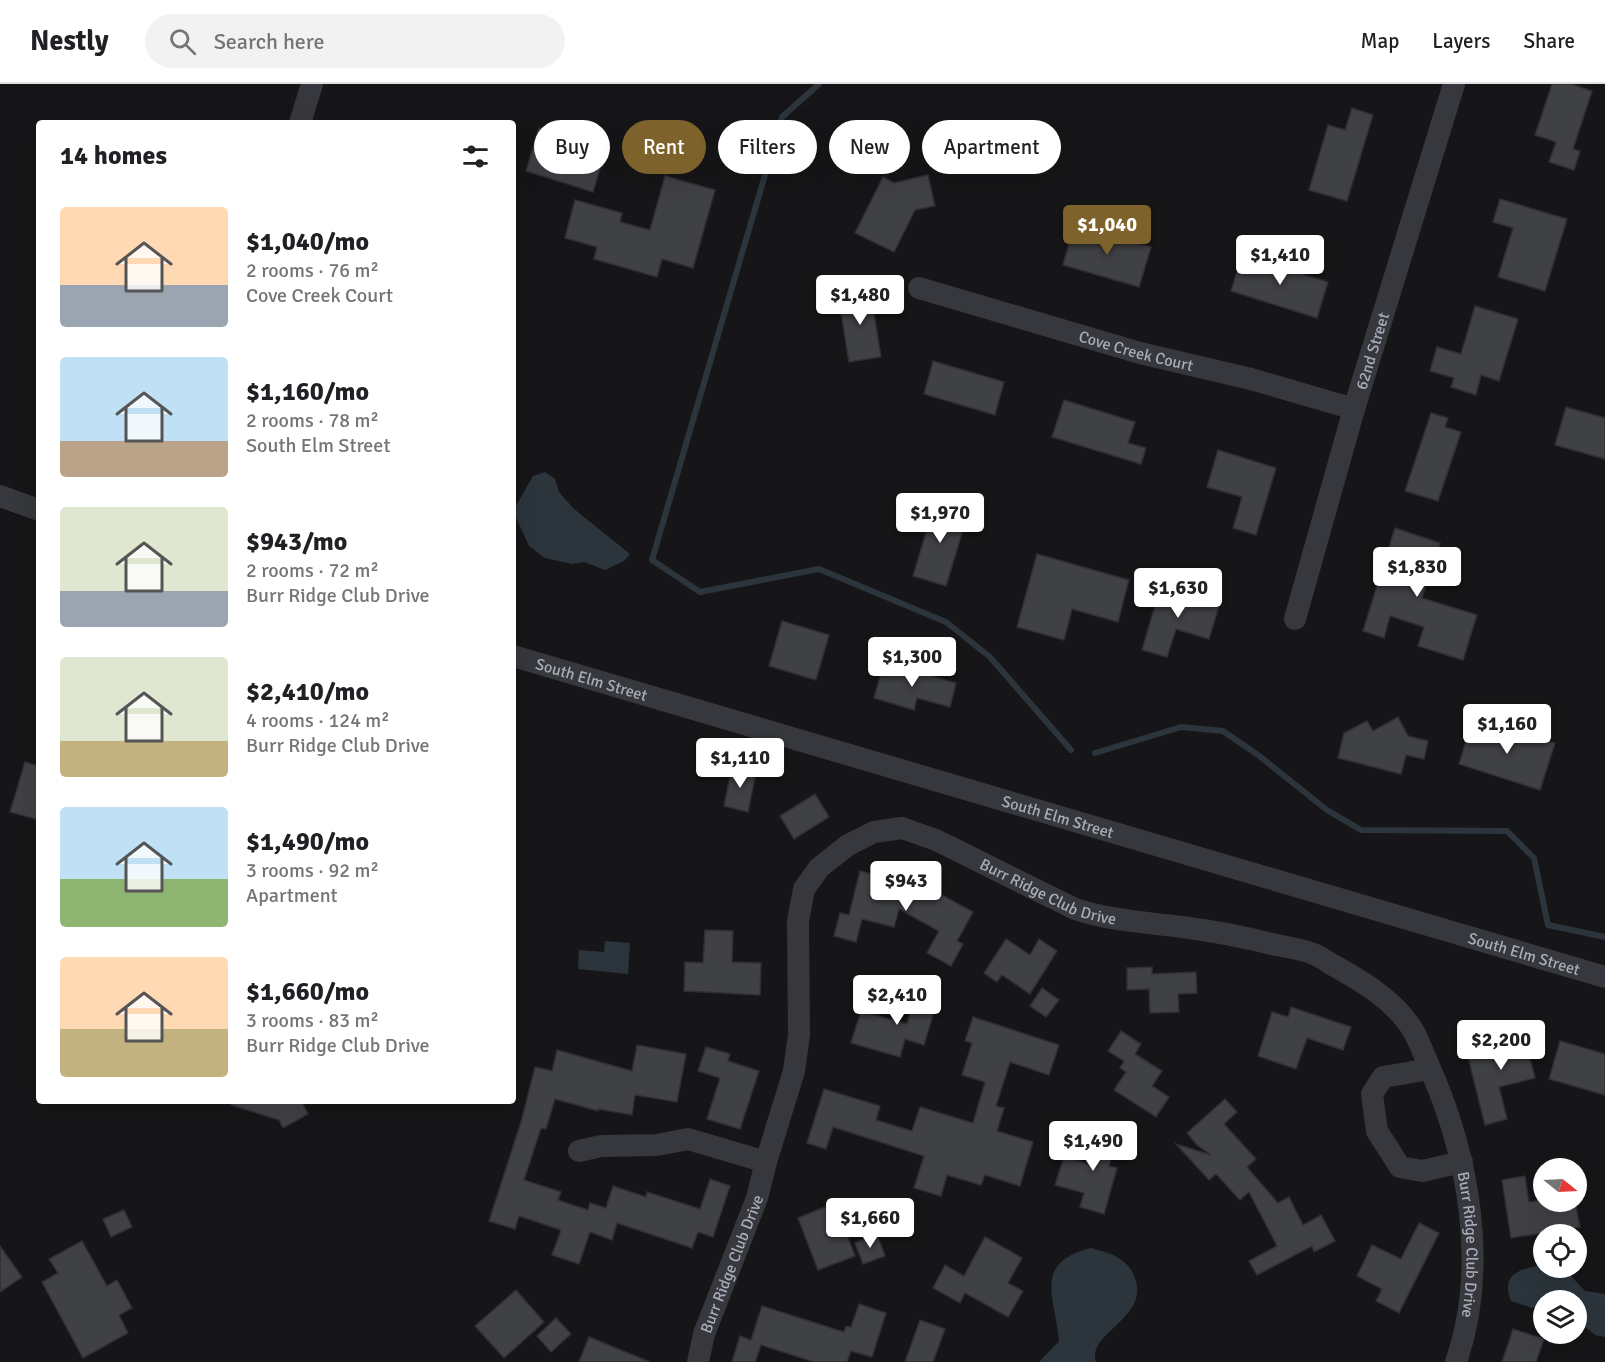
<!DOCTYPE html>
<html lang="en">
<head>
<meta charset="utf-8">
<style>
	body { margin:0; font-family:Signika,sans-serif; background:#f2f2f2; color:#202124; height:100vh; display:flex; flex-direction:column; font-size:22px; white-space:nowrap }
	* { box-sizing:border-box; margin:0 }
	p { font-size:20px; color:#757577 }
	.icon { flex:none; width:33px; height:33px; fill:none; stroke:currentColor; stroke-width:2; stroke-linecap:round; stroke-linejoin:round }
	.map { position:relative; flex:1; overflow:hidden }
	.drawer { position:absolute; left:36px; top:36px; width:480px; height:984px; display:flex; flex-direction:column; background:#fff; border-radius:6px; box-shadow:0 6px 24px #0002 }
	.drawer>* { flex:none }
	.top-card { position:absolute; left:534px; top:36px; width:570px; height:54px; display:flex; gap:12px }
	.needle { width:39px; rotate:108deg }
	.controls { position:absolute; left:1533px; top:1074px; display:grid; gap:12px }
	.controls a { display:grid; place-items:center; width:54px; height:54px; border-radius:50%; background:#fff; box-shadow:0 6px 24px #0002; font-size:30px }
	.price { position:absolute; translate:-50% -51px; padding:0 14px; border-radius:6px; background:#fff; color:#222; font-size:20px; line-height:39px; filter:drop-shadow(0 2px 3px #0008) }
	.price::after { content:''; position:absolute; left:50%; top:36px; width:18px; height:14px; margin-left:-9px; background:inherit; clip-path:polygon(0 0,100% 0,50% 100%) }
	.price.selected { background:#7e622b; color:#fff }
	ul { padding:0; list-style:none }
	li { display:flex; align-items:center; gap:18px; height:150px; padding:0 24px }
	li span { display:grid; place-items:center; flex:none; width:168px; height:120px; border-radius:6px; color:#555 }
	li>.icon { margin-inline-start:auto }
	span .icon { width:72px; height:72px; fill:#fffc; stroke-width:1 }
	li b { font-size:26px }
	h2 { display:flex; justify-content:space-between; align-items:center; height:72px; padding:0 24px; font-size:26px }
	.tag { padding:0 21px; border-radius:27px; background:#fff; box-shadow:0 6px 24px #0002; font-size:21px; line-height:54px }
	.tag.selected { background:#7e622b; color:#fff }
	header { display:flex; align-items:center; gap:36px; box-sizing:border-box; height:84px; padding:0 30px; background:#fff; border-bottom:2px solid #e0e0e0 }
	header strong { font-size:28px }
	nav { display:flex; gap:33px; margin-inline-start:auto; font-size:21px }
	.search { width:420px; height:54px; background:#f2f2f2; display:flex; align-items:center; gap:15px; box-sizing:border-box; padding:0 21px; border-radius:33px; color:#757577; font-size:22px }
	.map>svg:first-child { display:block }
	.water { fill:#2c353c }
	.lines { fill:none; stroke-linecap:round; stroke-linejoin:round }
	.stream { stroke:#2c353c; stroke-width:6 }
	.building { fill:#404145; stroke:#303034; stroke-width:1.5 }
	.street { stroke:#37383d; stroke-width:22 }
	.labels { text-anchor:middle; stroke-width:4.5; stroke-linejoin:round; paint-order:stroke }
	.street-label { font-size:16px; fill:#a8adb8; stroke:#111113 }
</style>
</head>
<body>
<header>
<strong>Nestly</strong>
<div class="search"><svg class="icon" aria-label="search" viewBox="0 0 24 24"><circle cx="10" cy="10" r="6"/><path d="M15 15l6 6"/></svg>Search here</div>
<nav><a>Map</a><a>Layers</a><a>Share</a></nav>
</header>
<div class="map">
<svg width="1605" height="1278" viewBox="0 0 1605 1278">
	<rect width="100%" height="100%" fill="#161618"/>
	<!-- water -->
	<g class="water">
		<path d="M545,388L555,395L559,408L574,425L630,470L624,477L605,486L584,478L572,480L545,474L529,462L513,427L533,392Z"/>
		<path d="M605,857L630,859L628,890L578,885L579,866L604,868Z"/>
		<path d="M1091,1164C1110,1169 1128,1174 1135,1194C1150,1234 1086,1249 1096,1278H1039L1059,1257C1056,1215 1031,1179 1091,1164Z"/>
		<path d="M1542,1181L1544,1184C1569,1184 1569,1191 1585,1207L1605,1210V1253L1595,1251L1577,1236L1576,1216H1544L1543,1220L1532,1224L1511,1217C1500,1190 1520,1185 1542,1181Z"/>
	</g>
	<g class="lines">
		<!-- stream -->
		<g class="stream">
			<path d="M819,0L782,33L652,476L700,508L819,485L946,538L990,573L1071,666"/>
			<path d="M1095,669L1181,643L1223,647L1258,671L1327,726L1361,746L1507,747L1534,774L1548,841L1605,853"/>
		</g>
	</g>
	<!-- building -->
	<g class="building">
		<path d="M1552,0H1571L1592,7L1573,65L1580,67L1574,86L1549,78L1556,58L1535,51Z"/>
		<path d="M1352,24L1373,31L1347,117L1309,106L1328,41L1345,46Z"/>
		<path d="M539,44L606,64L593,108L526,87Z"/>
		<path d="M928,91L935,122L915,126L894,168L855,149L883,93L894,99Z"/>
		<path d="M665,92L715,106L693,184L662,175L657,193L594,175L597,163L565,154L575,116L622,129L620,138L650,146Z"/>
		<path d="M1500,115L1567,135L1545,207L1498,193L1513,144L1493,138Z"/>
		<path d="M1074,142L1151,163L1139,203L1063,181Z"/>
		<path d="M1242,171L1328,198L1317,234L1231,207Z"/>
		<path d="M870,205L881,273L849,278L838,210Z"/>
		<path d="M1475,222L1518,235L1499,297L1481,291L1476,311L1451,303L1454,294L1430,287L1437,263L1461,270Z"/>
		<path d="M933,277L1004,298L995,331L924,310Z"/>
		<path d="M1064,316L1135,338L1128,359L1146,364L1141,380L1052,353Z"/>
		<path d="M1566,323L1605,334V375L1555,361Z"/>
		<path d="M1431,329L1448,334L1445,343L1461,348L1438,417L1405,407Z"/>
		<path d="M1218,366L1276,384L1256,451L1233,444L1242,413L1207,403Z"/>
		<path d="M935,419L968,429L946,502L913,492Z"/>
		<path d="M1395,444L1440,459L1422,514L1477,531L1463,576L1418,562L1424,543L1390,532L1384,554L1363,547Z"/>
		<path d="M1037,470L1129,496L1118,538L1072,525L1064,556L1017,543Z"/>
		<path d="M1161,501L1220,519L1209,555L1176,545L1167,573L1142,566Z"/>
		<path d="M782,537L829,551L816,596L769,582Z"/>
		<path d="M884,578L956,599L950,623L917,614L914,626L874,614Z"/>
		<path d="M1398,633L1408,652L1428,657L1424,675L1406,671L1401,690L1338,674L1344,649L1367,637L1373,647Z"/>
		<path d="M1472,637L1518,652L1519,648L1555,659L1540,706L1459,680Z"/>
		<path d="M25,678L39,682V736L10,728Z"/>
		<path d="M732,683L756,688L748,728L724,722Z"/>
		<path d="M815,710L829,733L794,755L780,732Z"/>
		<path d="M860,787L920,803L922,800L973,828L957,857L963,860L951,882L927,869L939,847L899,825L894,843L862,835L856,858L834,852L840,829L849,831Z"/>
		<path d="M705,846L733,847L732,878L761,879L760,911L684,907L685,878L703,879Z"/>
		<path d="M1006,855L1030,871L1039,855L1057,867L1030,910L1002,891L997,898L984,889Z"/>
		<path d="M1152,883V890L1196,888L1197,909L1178,910L1179,928L1150,929L1149,905L1127,906V884Z"/>
		<path d="M918,902L940,908L924,961L905,955L900,973L851,959L861,927L907,940Z"/>
		<path d="M1042,904L1059,916L1046,933L1030,922Z"/>
		<path d="M1291,923L1351,943L1343,966L1307,954L1296,985L1258,972L1272,928L1288,933Z"/>
		<path d="M973,933L1059,961L1049,991L1010,978L996,1022L1004,1024L997,1047L1033,1058L1020,1102L985,1091L981,1101L947,1091L941,1112L914,1104L924,1072L833,1043L826,1065L807,1059L824,1005L880,1022L876,1036L912,1047L920,1023L973,1039L985,998L962,991L972,959L965,957Z"/>
		<path d="M1522,942L1535,994L1499,1003L1507,1035L1485,1041L1468,973L1495,966L1492,950Z"/>
		<path d="M1121,947L1141,960L1135,970L1162,987L1152,1002L1169,1013L1156,1033L1114,1006L1126,988L1120,984L1124,977L1108,967Z"/>
		<path d="M1560,957L1605,970V1011L1549,995Z"/>
		<path d="M637,961L686,970L677,1018L635,1011L632,1031L598,1025V1027L555,1015L546,1045L541,1044L524,1096L561,1108L558,1116L588,1126L590,1119L606,1124L613,1102L646,1113L647,1108L700,1125L710,1095L730,1102L713,1153L698,1148L692,1164L617,1139L612,1156L590,1148L579,1180L552,1171L561,1146L519,1132L515,1145L489,1137L521,1038L535,983L552,987L557,966L632,987Z"/>
		<path d="M706,963L730,970L728,977L759,987L740,1045L707,1035L720,994L698,987Z"/>
		<path d="M1225,1015L1237,1028L1224,1040L1256,1075L1247,1083L1278,1119L1289,1113L1303,1141L1321,1131L1335,1157L1314,1168L1312,1162L1257,1191L1249,1177L1277,1162L1249,1108L1240,1116L1216,1090L1209,1096L1176,1060L1211,1071L1197,1061L1187,1049Z"/>
		<path d="M232,1017H301L308,1030L283,1044L279,1036L231,1021Z"/>
		<path d="M1101,1038L1120,1044L1109,1082L1117,1084L1104,1130L1080,1123L1084,1109L1055,1101L1064,1073L1089,1080Z"/>
		<path d="M1525,1092L1529,1118L1544,1116V1118H1575L1580,1143L1511,1154L1502,1096Z"/>
		<path d="M835,1119L855,1172L818,1186L798,1134Z"/>
		<path d="M124,1126L132,1143L111,1153L103,1135Z"/>
		<path d="M1419,1139L1439,1149L1399,1229L1376,1217L1382,1205L1357,1192L1372,1161L1401,1175Z"/>
		<path d="M877,1150L885,1172L863,1180L855,1159Z"/>
		<path d="M985,1153L1022,1174L1008,1199L1023,1207L1008,1233L965,1209L960,1219L933,1204L945,1181L964,1192Z"/>
		<path d="M82,1157L107,1202L117,1196L132,1224L119,1231L128,1249L83,1274L42,1198L58,1189L49,1175Z"/>
		<path d="M0,1162L22,1193L0,1208Z"/>
		<path d="M516,1206L544,1238L504,1274L475,1242Z"/>
		<path d="M859,1220L886,1229L872,1273L851,1267L847,1278H814L761,1261L755,1278H732L740,1252L751,1256L762,1222L844,1248L846,1242L851,1243Z"/>
		<path d="M556,1234L571,1250L551,1268L537,1252Z"/>
		<path d="M920,1236L945,1245L933,1278H905Z"/>
		<path d="M1513,1245L1544,1255L1536,1278H1502Z"/>
		<path d="M589,1253L650,1278H579Z"/>
	</g>
	<g class="lines">
		<!-- street -->
		<g class="street">
			<path d="M300,39L312,0"/>
			<path id="s1" d="M919,204L1140,269L1251,295L1354,325"/>
			<path d="M0,412L39,426"/>
			<path id="s2" d="M1295,535L1354,325L1454,0"/>
			<path id="s3" d="M513,572L1605,893"/>
			<path d="M1430,985L1383,993L1372,1010L1377,1047L1400,1083L1422,1087L1462,1078"/>
			<path d="M579,1067L601,1062L657,1061L688,1055L766,1078"/>
			<path id="s4" d="M698,1278L704,1250L757,1114L766,1078L794,987L799,951L798,837L804,805L819,784L848,761L874,748L902,744L936,756L1075,825C1112,837 1144,838 1182,843C1213,847 1245,853 1276,861C1287,863 1300,865 1311,869C1318,871 1325,876 1331,880C1362,897 1396,917 1414,948C1420,959 1424,971 1429,982C1469,1072 1489,1183 1456,1278"/>
		</g>
	</g>
	<g class="labels">
		<!-- street labels -->
		<g class="street-label">
			<text dy="6" stroke="none"><textPath href="#s1" startOffset="226">Cove Creek Court</textPath></text>
			<text dy="6" stroke="none"><textPath href="#s2" startOffset="279">62nd Street</textPath></text>
			<text dy="6" stroke="none"><textPath href="#s3" startOffset="82">South Elm Street</textPath></text>
			<text dy="6" stroke="none"><textPath href="#s3" startOffset="568">South Elm Street</textPath></text>
			<text dy="6" stroke="none"><textPath href="#s4" startOffset="770">Burr Ridge Club Drive</textPath></text>
			<text dy="6" stroke="none"><textPath href="#s3" startOffset="1054">South Elm Street</textPath></text>
			<text dy="6" stroke="none"><textPath href="#s4" startOffset="1395">Burr Ridge Club Drive</textPath></text>
			<text dy="6" stroke="none"><textPath href="#s4" startOffset="104">Burr Ridge Club Drive</textPath></text>
		</g>
	</g>
</svg>
<div class="controls">
<a><svg class="needle" viewBox="-14 -14 28 28"><path d="M0-13l5 13h-10z" fill="#e53935"/><path d="M0 13l5-13h-10z" fill="#757577"/></svg></a>
<a><svg class="icon" aria-label="locate" viewBox="0 0 24 24"><circle cx="12" cy="12" r="6"/><path d="M12 2v4M12 18v4M2 12h4M18 12h4"/></svg></a>
<a><svg class="icon" aria-label="layers" viewBox="0 0 24 24"><path d="M12 4l9 5-9 5-9-5zM3 14l9 5 9-5"/></svg></a>
</div>
<b class="price selected" style="left:1107px;top:172px">$1,040</b>
<b class="price" style="left:1280px;top:202px">$1,410</b>
<b class="price" style="left:860px;top:242px">$1,480</b>
<b class="price" style="left:940px;top:460px">$1,970</b>
<b class="price" style="left:1417px;top:514px">$1,830</b>
<b class="price" style="left:1178px;top:535px">$1,630</b>
<b class="price" style="left:912px;top:604px">$1,300</b>
<b class="price" style="left:1507px;top:671px">$1,160</b>
<b class="price" style="left:740px;top:705px">$1,110</b>
<b class="price" style="left:906px;top:828px">$943</b>
<b class="price" style="left:897px;top:942px">$2,410</b>
<b class="price" style="left:1501px;top:987px">$2,200</b>
<b class="price" style="left:1093px;top:1088px">$1,490</b>
<b class="price" style="left:870px;top:1165px">$1,660</b>
<div class="top-card">
<a class="tag">Buy</a>
<a class="tag selected">Rent</a>
<a class="tag">Filters</a>
<a class="tag">New</a>
<a class="tag">Apartment</a>
</div>
<section class="drawer">
<h2>14 homes<svg class="icon" aria-label="filters" viewBox="0 0 24 24"><path d="M4 7h16M4 17h16"/><circle cx="9" cy="7" r="2"/><circle cx="15" cy="17" r="2"/></svg></h2>
<ul>
<li><span style="background:linear-gradient(#ffd9b3 65%,#9aa5b1 0)"><svg class="icon" aria-label="home" viewBox="0 0 24 24"><path d="M3 11l9-7 9 7M6 9v11h12V9"/></svg></span><div><b>$1,040/mo</b><p>2 rooms · 76 m²</p><p>Cove Creek Court</p></div></li>
<li><span style="background:linear-gradient(#bfe0f5 70%,#b9a48a 0)"><svg class="icon" aria-label="home" viewBox="0 0 24 24"><path d="M3 11l9-7 9 7M6 9v11h12V9"/></svg></span><div><b>$1,160/mo</b><p>2 rooms · 78 m²</p><p>South Elm Street</p></div></li>
<li><span style="background:linear-gradient(#dfe7d0 70%,#9aa5b1 0)"><svg class="icon" aria-label="home" viewBox="0 0 24 24"><path d="M3 11l9-7 9 7M6 9v11h12V9"/></svg></span><div><b>$943/mo</b><p>2 rooms · 72 m²</p><p>Burr Ridge Club Drive</p></div></li>
<li><span style="background:linear-gradient(#dfe7d0 70%,#c2b280 0)"><svg class="icon" aria-label="home" viewBox="0 0 24 24"><path d="M3 11l9-7 9 7M6 9v11h12V9"/></svg></span><div><b>$2,410/mo</b><p>4 rooms · 124 m²</p><p>Burr Ridge Club Drive</p></div></li>
<li><span style="background:linear-gradient(#bfe0f5 60%,#8fb573 0)"><svg class="icon" aria-label="home" viewBox="0 0 24 24"><path d="M3 11l9-7 9 7M6 9v11h12V9"/></svg></span><div><b>$1,490/mo</b><p>3 rooms · 92 m²</p><p>Apartment</p></div></li>
<li><span style="background:linear-gradient(#ffd9b3 60%,#c2b280 0)"><svg class="icon" aria-label="home" viewBox="0 0 24 24"><path d="M3 11l9-7 9 7M6 9v11h12V9"/></svg></span><div><b>$1,660/mo</b><p>3 rooms · 83 m²</p><p>Burr Ridge Club Drive</p></div></li>
</ul>
</section>
</div>
</body>
</html>
